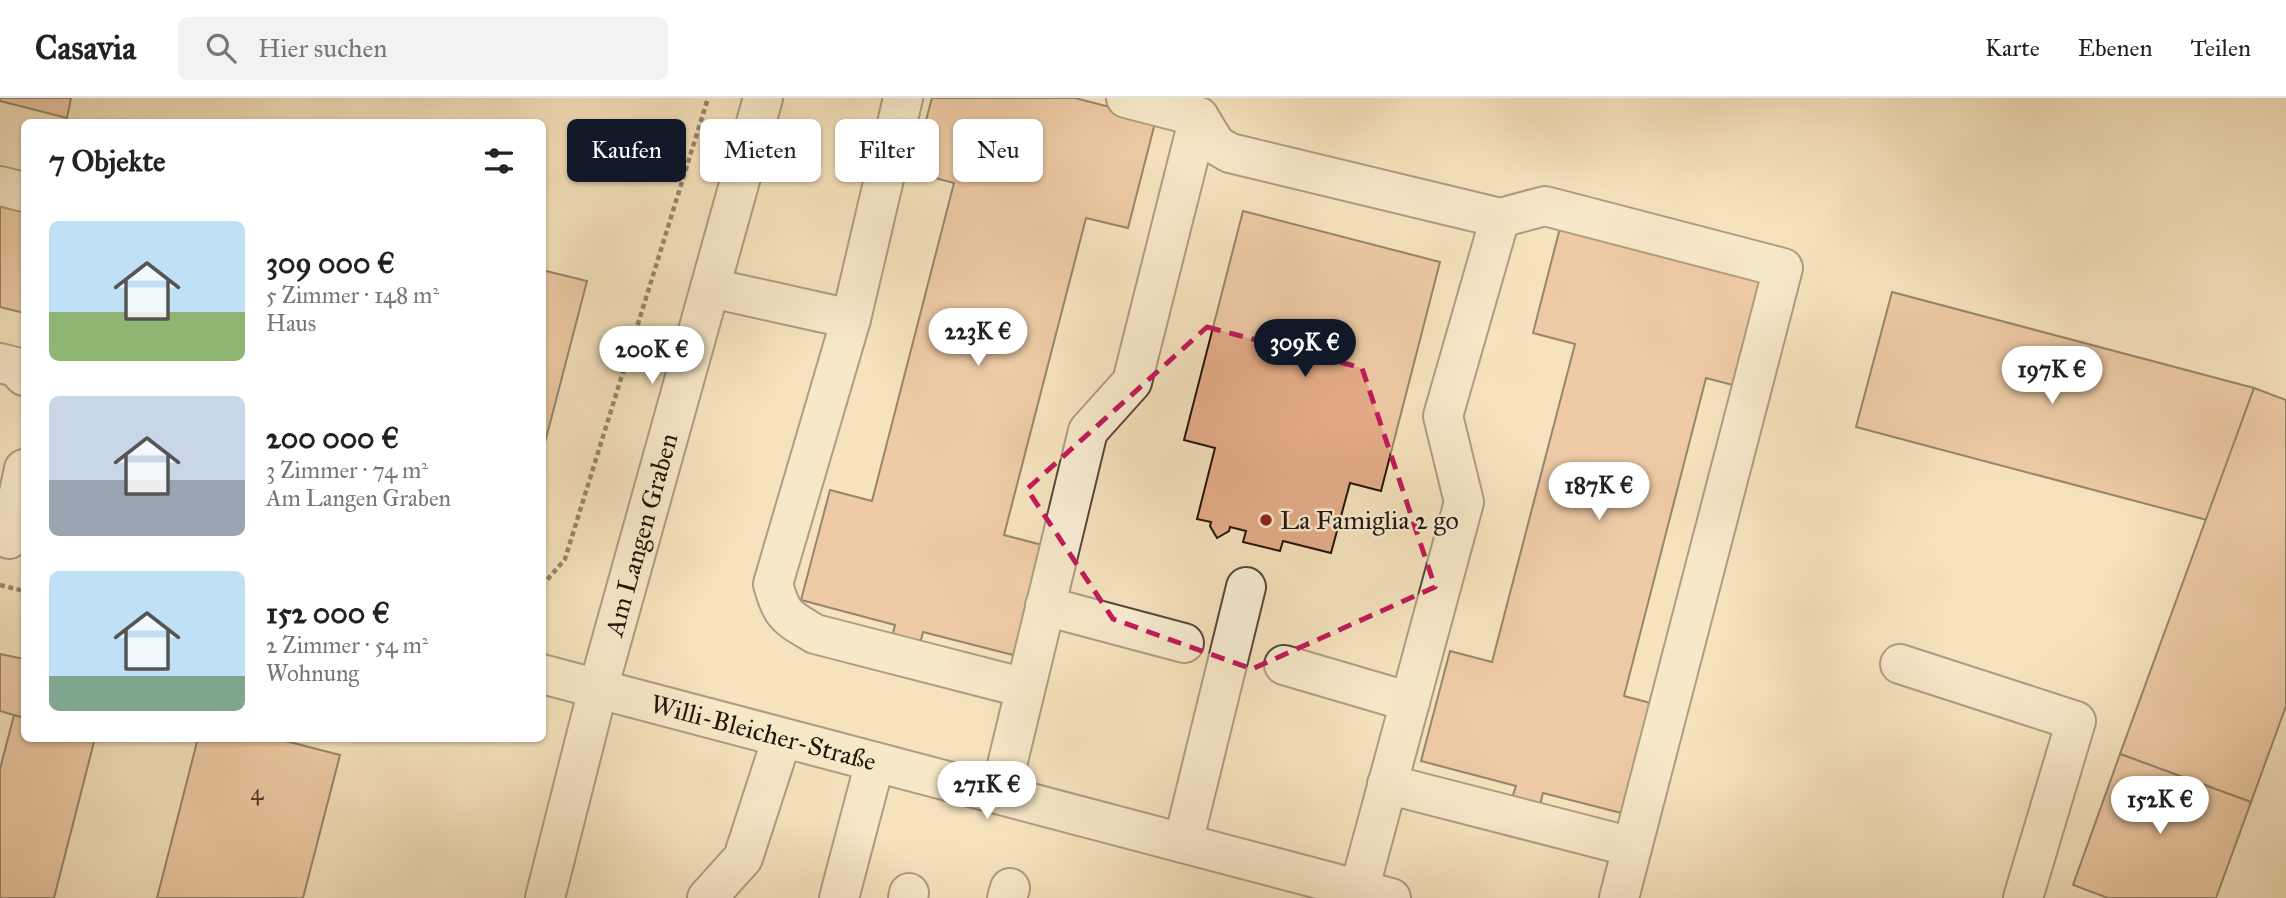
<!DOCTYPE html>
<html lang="de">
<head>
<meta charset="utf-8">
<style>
	body { margin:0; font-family:"IM FELL Great Primer",serif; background:#f2f2f2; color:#222; height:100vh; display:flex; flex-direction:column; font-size:26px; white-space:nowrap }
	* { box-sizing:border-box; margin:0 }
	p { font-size:23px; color:#767676 }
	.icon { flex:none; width:38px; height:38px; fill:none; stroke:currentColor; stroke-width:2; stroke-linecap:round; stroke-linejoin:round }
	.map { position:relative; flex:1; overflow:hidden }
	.sheet { position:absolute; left:21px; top:21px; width:525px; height:623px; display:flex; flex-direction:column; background:#fff; border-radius:10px; box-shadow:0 2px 5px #0004 }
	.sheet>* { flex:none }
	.guide { position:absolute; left:567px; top:21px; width:665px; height:63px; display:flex; gap:14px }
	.price { position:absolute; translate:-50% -60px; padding:0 16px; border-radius:24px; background:#fff; color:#222; font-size:23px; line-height:46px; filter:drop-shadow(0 2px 4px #0008) }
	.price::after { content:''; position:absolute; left:50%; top:42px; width:21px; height:16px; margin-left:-10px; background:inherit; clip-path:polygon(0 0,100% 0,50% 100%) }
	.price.active { background:#111827; color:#fff }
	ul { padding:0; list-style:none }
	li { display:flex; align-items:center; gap:21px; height:175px; padding:0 28px }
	li span { display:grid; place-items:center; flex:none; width:196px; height:140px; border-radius:10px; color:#555 }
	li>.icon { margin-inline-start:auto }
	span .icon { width:84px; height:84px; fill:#fffc; stroke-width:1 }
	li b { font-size:30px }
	h2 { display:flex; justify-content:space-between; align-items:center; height:84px; padding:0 28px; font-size:30px }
	.tag { padding:0 24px; border-radius:10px; background:#fff; box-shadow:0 2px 5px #0004; font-size:24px; line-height:63px }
	.tag.active { background:#111827; color:#fff }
	header { display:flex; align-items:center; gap:42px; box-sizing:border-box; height:98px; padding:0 35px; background:#fff; border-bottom:2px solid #e0e0e0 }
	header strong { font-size:33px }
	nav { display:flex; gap:38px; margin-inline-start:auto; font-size:24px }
	.search { width:490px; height:63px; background:#f2f2f2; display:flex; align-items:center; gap:18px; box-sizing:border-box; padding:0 24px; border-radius:10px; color:#767676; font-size:26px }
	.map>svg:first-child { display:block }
	.building { fill:#e5ad89; stroke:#23140c; stroke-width:2 }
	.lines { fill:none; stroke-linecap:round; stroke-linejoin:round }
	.minor-casing { stroke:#584838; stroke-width:42 }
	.path { stroke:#23140c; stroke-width:4.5; stroke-dasharray:5 3.5; stroke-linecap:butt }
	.minor { stroke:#f8edd5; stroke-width:38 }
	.marked { fill:none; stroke:#c2185b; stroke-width:5; stroke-dasharray:14 9; stroke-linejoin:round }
	.poi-dot { fill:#8f2418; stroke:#f8edd5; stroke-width:2.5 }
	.labels { text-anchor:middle; stroke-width:5; stroke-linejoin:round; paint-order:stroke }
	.number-label { font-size:23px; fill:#543a2b }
	.poi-label { font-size:26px; fill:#23140c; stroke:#f8edd5; text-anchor:start }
	.street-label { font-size:26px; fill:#23140c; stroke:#f8edd5 }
</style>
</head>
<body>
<header>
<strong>Casavia</strong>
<div class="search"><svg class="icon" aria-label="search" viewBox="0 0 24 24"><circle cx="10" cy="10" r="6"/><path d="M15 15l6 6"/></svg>Hier suchen</div>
<nav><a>Karte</a><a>Ebenen</a><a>Teilen</a></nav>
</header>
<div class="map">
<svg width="2286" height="800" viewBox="0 0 2286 800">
	<rect width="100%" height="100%" fill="#f5e3be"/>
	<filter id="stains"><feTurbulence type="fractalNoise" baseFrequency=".00286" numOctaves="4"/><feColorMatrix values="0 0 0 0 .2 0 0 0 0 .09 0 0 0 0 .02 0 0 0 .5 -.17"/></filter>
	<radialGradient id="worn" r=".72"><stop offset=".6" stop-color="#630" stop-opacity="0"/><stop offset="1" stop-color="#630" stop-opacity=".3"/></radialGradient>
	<!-- building -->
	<g class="building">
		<path d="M0,0H71L67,20L0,3Z"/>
		<path d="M932,0H1075L1156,21L1128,130L1086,120L1004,437L1046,448L1017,558L923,534L920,546L892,539L895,527L801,502L830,392L872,403L954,85L912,74Z"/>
		<path d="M0,100L24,106V215L0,209Z"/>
		<path d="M1243,113L1440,164L1381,393L1350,385L1331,455L1283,443L1280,453L1243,444L1246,433L1230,429L1229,433L1217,440L1210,428L1211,424L1197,421L1215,350L1184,342Z"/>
		<path d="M1561,126L1777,182L1748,291L1706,280L1624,598L1666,609L1637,719L1543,695L1540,707L1512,700L1516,688L1421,663L1450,553L1492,564L1575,246L1533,235Z"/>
		<path d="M542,172L587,183L542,356Z"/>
		<path d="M1892,194L2254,290L2207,422L1856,329Z"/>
		<path d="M2254,290L2286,302V608L2251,704L2120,656Z"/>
		<path d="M0,556L24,561V620L0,613Z"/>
		<path d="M14,617L24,620V640H95L54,800H0V671Z"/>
		<path d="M198,640H274L340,657L303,800H157Z"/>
		<path d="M2120,656L2251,704L2216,800H2108L2073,787Z"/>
	</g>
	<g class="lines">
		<!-- minor casing -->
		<g class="minor-casing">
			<g id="minor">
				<path d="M903,0L851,221L773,486C782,519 787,519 815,536L1025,590"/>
				<path d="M1126,0L1199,19L1216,47L1230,55L1500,120L1545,108L1783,170L1619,800"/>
				<path d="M0,88L24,94"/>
				<path d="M711,190L851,221"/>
				<path d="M0,265L16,269L24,278"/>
				<path d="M9,441L24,371"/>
				<path d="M1045,508L1184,545"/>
				<path d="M1900,566L2076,623L2023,800"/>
				<path d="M1284,567L1410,604"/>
				<path id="s1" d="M542,576L1391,800"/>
				<path d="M1387,686L1632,749"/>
				<path d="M1000,696L1088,333L1132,284L1199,19"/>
				<path d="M1183,745L1246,489"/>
				<path d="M1359,792L1464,404L1443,318L1500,120"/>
				<path id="s2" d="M545,800L598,591L763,0"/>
				<path d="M707,800L743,760L782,640"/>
				<path d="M839,800L875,664"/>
				<path d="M908,800L909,795"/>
				<path d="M1007,800L1010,790"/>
			</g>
		</g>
		<!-- path -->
		<g class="path">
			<path d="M0,487L24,493"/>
			<path d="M542,488L565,461L708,0"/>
		</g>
		<!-- minor -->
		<use href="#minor" class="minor"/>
	</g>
	<!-- marked area -->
	<path d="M0 0H2286V800H0ZM1207,229L1362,270L1435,489L1252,571L1113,521L1027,391Z" fill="#f5e3be" fill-opacity=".55" fill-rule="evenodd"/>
	<path class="marked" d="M1207,229L1362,270L1435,489L1252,571L1113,521L1027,391Z"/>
	<!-- markers -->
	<circle class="poi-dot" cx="1266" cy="422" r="7"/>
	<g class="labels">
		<!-- number labels -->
		<g class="number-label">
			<text x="257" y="702">4</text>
		</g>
		<!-- poi labels -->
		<g class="poi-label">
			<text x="1280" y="431">La Famiglia 2 go</text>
		</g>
		<!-- street labels -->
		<g class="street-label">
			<text dy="9" stroke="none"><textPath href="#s2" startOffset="376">Am Langen Graben</textPath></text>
			<text dy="9" stroke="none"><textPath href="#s1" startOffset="229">Willi-Bleicher-Straße</textPath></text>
		</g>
	</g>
	<rect width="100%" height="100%" filter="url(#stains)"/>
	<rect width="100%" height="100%" fill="url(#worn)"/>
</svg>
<b class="price" style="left:978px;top:270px">223K €</b>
<b class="price active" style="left:1305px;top:281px">309K €</b>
<b class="price" style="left:652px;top:288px">200K €</b>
<b class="price" style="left:2052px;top:308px">197K €</b>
<b class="price" style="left:1599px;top:424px">187K €</b>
<b class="price" style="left:987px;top:723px">271K €</b>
<b class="price" style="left:2160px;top:738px">152K €</b>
<div class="guide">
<a class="tag active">Kaufen</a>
<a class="tag">Mieten</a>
<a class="tag">Filter</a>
<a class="tag">Neu</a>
</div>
<section class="sheet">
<h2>7 Objekte<svg class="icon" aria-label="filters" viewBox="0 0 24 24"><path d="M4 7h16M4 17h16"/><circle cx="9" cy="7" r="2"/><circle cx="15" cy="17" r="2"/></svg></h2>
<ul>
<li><span style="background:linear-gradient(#bfe0f5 65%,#8fb573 0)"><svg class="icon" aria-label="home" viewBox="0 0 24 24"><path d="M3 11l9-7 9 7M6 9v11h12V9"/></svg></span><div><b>309 000 €</b><p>5 Zimmer · 148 m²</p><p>Haus</p></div></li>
<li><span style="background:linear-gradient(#c9d6e8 60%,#9aa5b1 0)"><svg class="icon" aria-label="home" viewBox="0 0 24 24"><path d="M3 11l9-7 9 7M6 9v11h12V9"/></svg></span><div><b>200 000 €</b><p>3 Zimmer · 74 m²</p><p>Am Langen Graben</p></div></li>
<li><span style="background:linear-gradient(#bfe0f5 75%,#7fa58c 0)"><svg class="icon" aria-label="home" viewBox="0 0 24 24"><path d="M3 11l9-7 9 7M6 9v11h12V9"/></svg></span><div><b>152 000 €</b><p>2 Zimmer · 54 m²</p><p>Wohnung</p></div></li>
</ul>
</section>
</div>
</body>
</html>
